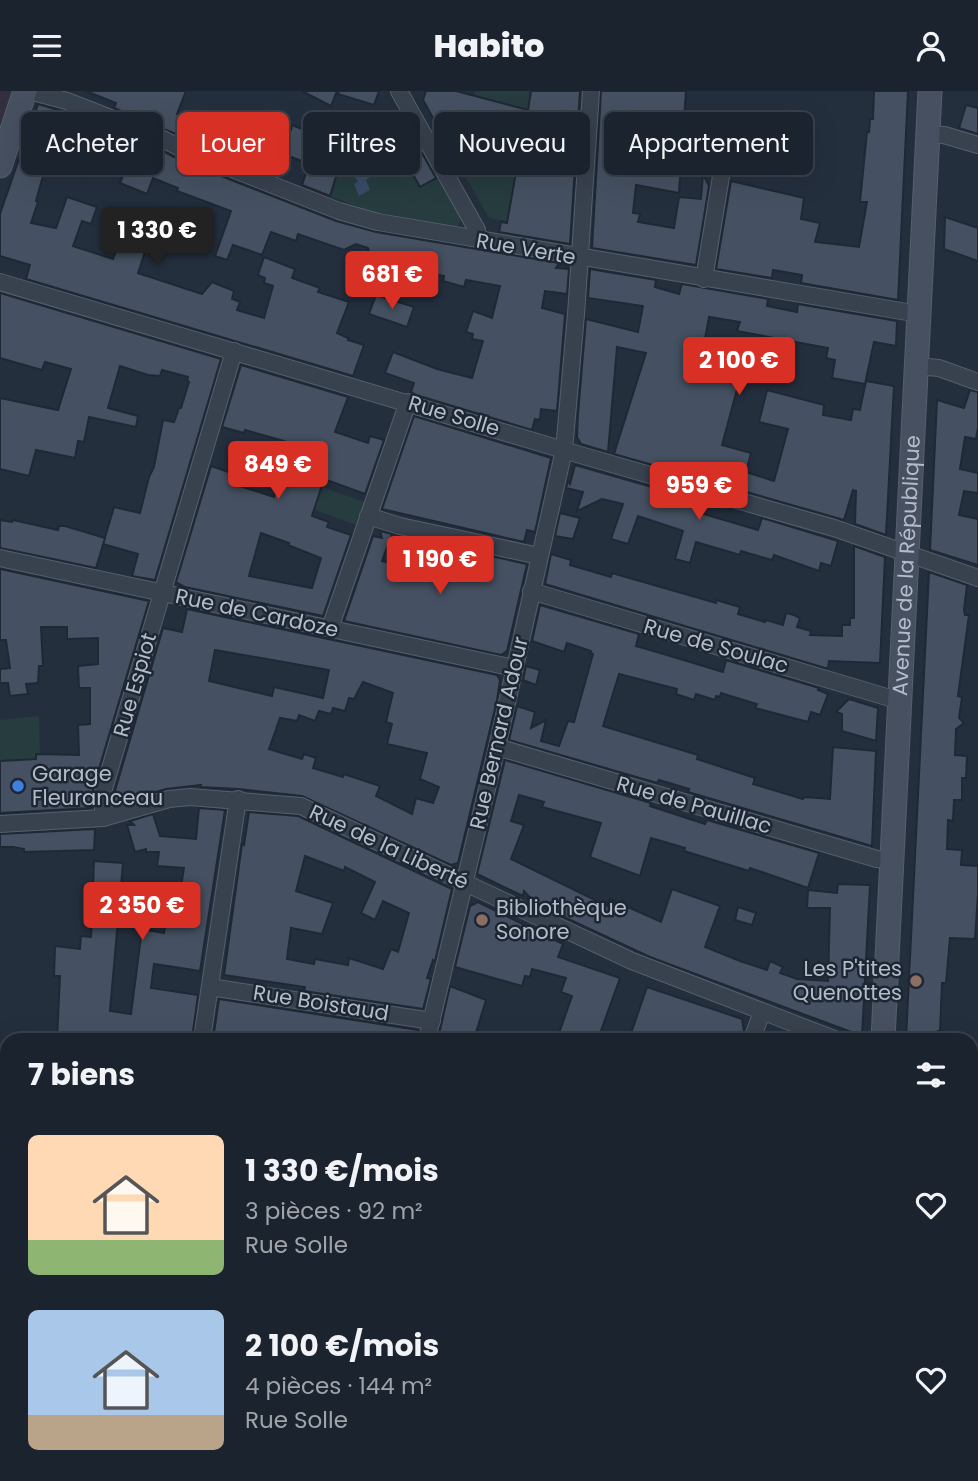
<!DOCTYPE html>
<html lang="fr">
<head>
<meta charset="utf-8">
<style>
	body { margin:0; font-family:Poppins,sans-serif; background:#242b36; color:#f1f3f6; height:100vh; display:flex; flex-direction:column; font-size:26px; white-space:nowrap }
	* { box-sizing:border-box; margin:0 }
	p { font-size:23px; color:#a0a4aa }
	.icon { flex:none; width:38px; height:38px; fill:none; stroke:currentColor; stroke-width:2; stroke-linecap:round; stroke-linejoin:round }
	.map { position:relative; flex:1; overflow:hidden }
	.sheet { position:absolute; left:0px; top:942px; width:978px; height:450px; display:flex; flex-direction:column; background:#1b232e; border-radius:21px 21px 0 0; box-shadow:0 7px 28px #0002,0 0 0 2px #39404a }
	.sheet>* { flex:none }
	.hud { position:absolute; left:21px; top:21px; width:936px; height:63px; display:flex; gap:14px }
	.price { position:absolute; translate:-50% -60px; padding:0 16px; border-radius:7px; background:#d93025; color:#fff; font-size:23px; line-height:46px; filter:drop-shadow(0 2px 4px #0008) }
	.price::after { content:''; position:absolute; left:50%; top:42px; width:21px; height:16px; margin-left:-10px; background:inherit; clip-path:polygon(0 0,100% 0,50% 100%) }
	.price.current { background:#222; color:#fff }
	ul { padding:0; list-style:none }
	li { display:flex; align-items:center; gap:21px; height:175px; padding:0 28px }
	li span { display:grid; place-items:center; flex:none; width:196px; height:140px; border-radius:10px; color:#555 }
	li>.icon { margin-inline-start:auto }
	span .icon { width:84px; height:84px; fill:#fffc; stroke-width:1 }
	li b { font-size:30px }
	h2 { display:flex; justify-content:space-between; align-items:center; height:84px; padding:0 28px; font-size:30px }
	.chip { padding:0 24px; border-radius:10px; background:#1b232e; box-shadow:0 7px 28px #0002,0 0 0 2px #39404a; font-size:24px; line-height:63px }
	.chip.current { background:#d93025; color:#fff }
	header { display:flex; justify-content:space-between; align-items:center; height:91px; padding:0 28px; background:#1b232e; font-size:32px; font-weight:800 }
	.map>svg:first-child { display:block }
	.medical { fill:#32303f }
	.green { fill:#263c3f }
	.water { fill:#394c67 }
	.building { fill:#455162; stroke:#1f2835; stroke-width:2; fill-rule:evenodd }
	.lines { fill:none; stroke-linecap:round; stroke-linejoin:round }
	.minor-casing { stroke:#565f6c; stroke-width:18 }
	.secondary-casing { stroke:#565f6c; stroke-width:25 }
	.primary-casing { stroke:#414a57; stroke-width:29 }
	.minor { stroke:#38414e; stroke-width:16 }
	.secondary { stroke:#465061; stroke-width:23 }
	.primary { stroke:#56606e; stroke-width:26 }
	.shop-dot { fill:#3f7fe0; stroke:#1d2633; stroke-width:2.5 }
	.education-dot { fill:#8d6e63; stroke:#1d2633; stroke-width:2.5 }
	.labels { text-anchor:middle; stroke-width:5; stroke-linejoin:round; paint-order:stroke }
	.street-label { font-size:21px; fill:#b4bcc9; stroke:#1d2633 }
	.poi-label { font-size:21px; fill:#b4bcc9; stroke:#1d2633; text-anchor:start }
</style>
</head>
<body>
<header><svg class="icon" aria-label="menu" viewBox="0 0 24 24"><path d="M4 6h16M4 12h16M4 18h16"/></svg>Habito<svg class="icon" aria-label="person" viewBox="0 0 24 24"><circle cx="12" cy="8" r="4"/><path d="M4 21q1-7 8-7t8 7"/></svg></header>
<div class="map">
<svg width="978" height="1390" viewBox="0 0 978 1390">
	<rect width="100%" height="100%" fill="#242f3e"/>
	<!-- medical -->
	<path class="medical" d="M0,0H13L0,38Z"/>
	<!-- green -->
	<g class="green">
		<path d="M475,0H531L507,130L489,127L458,73Z"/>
		<path d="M415,45L461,129L457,137L374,121L331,106L338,80L389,60Z"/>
		<path d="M322,396L367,412L359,435L312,418Z"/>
		<path d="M39,625L40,663H36V668L0,670V629Z"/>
		<path d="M971,1107L978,1110V1235L971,1234Z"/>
	</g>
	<!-- water -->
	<path class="water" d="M365,78L369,87L366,89L370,99L359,105L354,93L358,91L354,84Z"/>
	<!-- building -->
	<g class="building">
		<path d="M86,0H186L177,23L210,36L213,24L236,33L239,25L251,30L253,24L291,39L292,34L320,45L318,51L336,57L334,63L342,66L330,105L302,94L309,73L272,58L271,61L249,53L242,71L114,17L116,12Z"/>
		<path d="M302,0H337L331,15Z"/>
		<path d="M339,0H379L374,14L338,3Z"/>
		<path d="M426,0H456L528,19L531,0H580L570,153L499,141L501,131L507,132L522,48L467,36L458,72L423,9Z"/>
		<path d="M601,0H686L679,102L636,94L633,122L640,123L638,131L674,137L679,106L701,108L703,83L709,95L696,174L592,157Z"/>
		<path d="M874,0H908L898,209L801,192L802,184L773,179L772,187L716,178L731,90L804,107L801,128L820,132L815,151L859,156L867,111H860L867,41H869L870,28H873Z"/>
		<path d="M38,13L75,24L66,52L95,63L90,77L85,75L81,86L46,74L36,110L38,111L31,132L56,137L67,106L97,116L91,133L82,130L73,155L113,168L125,135L146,142L149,136L162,141L163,135L176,140L171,152L159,148L155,158L147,155L138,182L202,203L212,191L234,200L232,208L240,211L237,219L264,227L273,195L264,192L265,187L258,184L264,166L295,178L292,187L320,197L318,201L349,211L337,242L348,247V249L364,254L353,285L26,188L30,174L0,165V123Z"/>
		<path d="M966,14L978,17V43L959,37Z"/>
		<path d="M398,19L436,87L420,96L382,28Z"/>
		<path d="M779,21L793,22L792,35L779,34L778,48L771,47L769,74L735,65L738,41L734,35L725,33L720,36L696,31L697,23L724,25V22L779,26Z"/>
		<path d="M109,38L155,56L180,69L336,130L376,141L559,172L556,177L569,178L567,203L545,200L542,217L565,223L557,320L541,318L540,329L535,328L532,339L416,304L411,301L414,292L385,282L393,261L437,278L472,287L483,250L472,248L473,243L466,241L473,220L492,227L500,195L466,189L464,196L443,190L444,185L393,175L394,173L370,165L368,157L356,153L344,159L298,143L296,150L271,141L262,164L233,154L227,169L215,165L231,120L177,100L178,97L153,87L147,103L120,92L126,77L98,66Z"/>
		<path d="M945,126L978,137V170L944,158Z"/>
		<path d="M590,178L656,189L655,196L679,203L682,193L768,208L767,215L797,221L798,213L897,230L896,255L874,251L865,293L832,287L835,269L826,267L828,257L737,240L740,231L709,226L703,259L731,264L724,287L739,291L722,354L751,362L746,381L774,390L788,338L759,331L767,299L824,314L823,324L851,329L853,318L860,319L866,290L894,295L886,444L855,433L856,400L853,399L844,429L614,363L646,262L617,256L608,361L581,353L577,346L578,323L586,228L638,241L643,215L588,207Z"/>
		<path d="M0,202L221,268L155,489L132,485L138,463L103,453L114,416L140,422L149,386L154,376L163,329L174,331L179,317H181L189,291L187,290L188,286L162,279L160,285L148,284L120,275L108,317L138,325L136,336L89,326L84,351L78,350L75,367L36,359L29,385L0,378V307L58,319L71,278L45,271L42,279L0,267Z"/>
		<path d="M376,204L414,216L407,236L369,223Z"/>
		<path d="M241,274L348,306L335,341L368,352L370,345L384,349L365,403L324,388L312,425L329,431L327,436L351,444L323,525L185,496L176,491L211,375L237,384L234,393L274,406L281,383L290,386L301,355L245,339L244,342L222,336ZM261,442L289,452L288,454L321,467L312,497L249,485Z"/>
		<path d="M970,299L978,301V337L976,348L965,346L960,378L978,382V402L964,400L959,424L978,428V474L930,459L937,309L964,317Z"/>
		<path d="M414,325L551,367L535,441L527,439L524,451L382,418Z"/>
		<path d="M575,374L708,412L704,423L758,439L762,427L838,450L831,475L821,472L819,480L774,464L772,469L741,460L740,464L696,451L690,472L675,468L683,440L638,425L628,453L611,448L623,413L602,408L577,420L583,401L566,397L568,390L570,393Z"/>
		<path d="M560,422L580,427L573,448L555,445Z"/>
		<path d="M0,429L12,431L13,429L58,439L59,435H65L105,447L96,477L0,457Z"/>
		<path d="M380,440L392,443L382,470L415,478L421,450L527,473L507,560L501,564L344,530L373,445L382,447Z"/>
		<path d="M854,455L885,466L880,572L829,570L828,577H825L545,493L551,463L571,469L570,474L611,486L612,482L716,512V509L740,516L738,523L765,531L766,529L783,534L786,522L794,524L800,527L797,536L811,540L810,544L842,545V534H850V527H854Z"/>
		<path d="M0,478L149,510L93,698V714L90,717L0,722V670L36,668V663L79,664L78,634L90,633V597H79L78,575L98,573V547L67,548V536H41L43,575H39L38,592L26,593L28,603L10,605L8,592H0V578L10,577L6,549H0Z"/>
		<path d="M929,481L967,494L964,519L965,524H969L958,605L962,606L959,627L964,632L956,638L955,664L967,665L966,687H962V709H954L953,730L948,729L947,758L962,759L961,774L978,775V802L975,848L950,847L946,892H942L940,940H938V948H906Z"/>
		<path d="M540,514L639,543L636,555L667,564L723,581L726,569L819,597L818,599L828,603L820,624L811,621L808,631L755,617L757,613L721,602L720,606L716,605L715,609L696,603L694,609L676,603L677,598L619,583L603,635L698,664L697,668L755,687L753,693L803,708L804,706L830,708L833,656L876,660L872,755L688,701L689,698L659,689L657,692L509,649L517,615L535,621L531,637L546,629L541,650L559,655L568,630L574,631L593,563L590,562L591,560L567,552L564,561L532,550Z"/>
		<path d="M187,518L497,584L500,589L497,609L458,772L451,774L302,705L239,698L200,696L201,694L166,698L114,713V703L163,537L182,541ZM215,559L329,579L323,607L274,596L272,605L209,590ZM363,591L393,602L386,631L392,633L387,653L427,662L420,688L439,696L433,712L416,707L412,723L376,705L380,695L344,683L343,686L313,677L316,667L304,663L302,668L269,658L280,627L297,630L299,624L315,630L319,620L331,623L333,617L345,620L349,607L354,608Z"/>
		<path d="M526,575L540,579L536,594L523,589Z"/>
		<path d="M849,608L878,617L876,650L842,640V623L836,621Z"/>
		<path d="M505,669L651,712L650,715L705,733L707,729L819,762L808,797L750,777L749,780L684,760L685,757L651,747L640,785L590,766L601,732L542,716L544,711L519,704L511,730L524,734L511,768L607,815L610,808L661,831L672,798L720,815L705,856L740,870L767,879L770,870L783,876L780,882L797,888L828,890L830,817H807L808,799L837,802L838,793L870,794L862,945L650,866L536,813L524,800L523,805L477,783Z"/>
		<path d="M199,717L225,719L200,880L154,873L151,897L198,904L192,948H161V946L118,943L117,948H57L60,885H54L55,855L80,858L81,845L91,846L94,770L123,772L110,920L131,923L142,838L164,842L171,801L180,802L184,777L157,775L159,761H146V758L135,761L127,734H134L130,730L153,723L160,745L196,748Z"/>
		<path d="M249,721L298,725L452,798L435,870L433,869L427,887L431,888L423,918L304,900L305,896L224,884L242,753L244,754ZM305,765L344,780L345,776L375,791L361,822L375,829L383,810L409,822L398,861L391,858L383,878L349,867L348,874L315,868L314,873L287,868L291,837L322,843L333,812L296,800Z"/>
		<path d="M95,738L94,759L24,761V758L13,756H0V743Z"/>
		<path d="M478,811L563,853L558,866L620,887L598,948H557L572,905L561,901L566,887L532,878L530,886L525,885L522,895L455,876L470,815Z"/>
		<path d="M738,816L756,822L752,834L735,829Z"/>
		<path d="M450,895L486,909L474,948H438Z"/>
		<path d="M647,896L742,928L744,940L742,947L730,943L729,948H629Z"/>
		<path d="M219,908L418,939L417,948L372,946L371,948H213Z"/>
	</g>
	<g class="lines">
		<!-- minor casing -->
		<g class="minor-casing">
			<g id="minor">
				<path d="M29,0L67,10L159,46L184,59L339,120L378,131L919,223"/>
				<path d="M399,0L477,139L479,149"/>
				<path d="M927,43L944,44L978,54"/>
				<path d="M704,188L728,43"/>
				<path d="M0,191L577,363L834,437L978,487"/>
				<path d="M916,275L939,277L978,291"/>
				<path d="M368,425L400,435L539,465"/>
				<path d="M0,467L514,577"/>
				<path d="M531,500L900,610"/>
				<path d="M330,537L408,311"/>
				<path d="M497,656L877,768L892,769"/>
				<path d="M103,727V701L234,260"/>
				<path d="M0,733L103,727L169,708L190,706L301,715L632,870L834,948"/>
				<path d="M210,896L432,930"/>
				<path d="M202,948L238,708"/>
				<path d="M427,948L497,656L564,359L576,223L591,0"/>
				<path d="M752,948L762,921"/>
				<path d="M971,998L978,1002"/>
				<path d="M401,1384L430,1390"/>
				<path d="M372,1390L373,1384"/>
			</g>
		</g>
		<!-- secondary casing -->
		<g class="secondary-casing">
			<g id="secondary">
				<path d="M0,75L25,0"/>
				<path id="s1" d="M883,948L930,0"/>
				<path d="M864,1390V1384"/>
			</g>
		</g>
		<!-- primary casing -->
		<g class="primary-casing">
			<g id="primary">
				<path d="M0,1165L7,1166"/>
				<path d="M0,1192H7"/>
				<path d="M971,1252L978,1253"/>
				<path d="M971,1280H978"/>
			</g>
		</g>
		<!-- minor -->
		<use href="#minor" class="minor"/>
		<!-- secondary -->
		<use href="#secondary" class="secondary"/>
		<!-- primary -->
		<use href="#primary" class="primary"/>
	</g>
	<!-- markers -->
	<circle class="shop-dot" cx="18" cy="695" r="7"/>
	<g class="education-dot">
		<circle cx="482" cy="829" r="7"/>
		<circle cx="916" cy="890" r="7"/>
	</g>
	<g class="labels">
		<!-- street labels -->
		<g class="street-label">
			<text transform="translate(526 158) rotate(10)" y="7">Rue Verte</text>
			<text transform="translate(454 325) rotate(17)" y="7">Rue Solle</text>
			<text dy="7" stroke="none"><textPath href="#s1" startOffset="474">Avenue de la République</textPath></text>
			<text transform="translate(257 522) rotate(12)" y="7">Rue de Cardoze</text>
			<text transform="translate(716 555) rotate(16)" y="7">Rue de Soulac</text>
			<text transform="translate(135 594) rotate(-74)" y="7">Rue Espiot</text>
			<text transform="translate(499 642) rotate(-77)" y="7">Rue Bernard Adour</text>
			<text transform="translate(694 714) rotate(16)" y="7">Rue de Pauillac</text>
			<text transform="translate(389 756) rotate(25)" y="7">Rue de la Liberté</text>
			<text transform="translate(321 912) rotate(9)" y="7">Rue Boistaud</text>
		</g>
		<!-- poi labels -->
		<g class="poi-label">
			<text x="32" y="690">Garage<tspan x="32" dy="24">Fleuranceau</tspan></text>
			<text x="496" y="824">Bibliothèque<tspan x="496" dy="24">Sonore</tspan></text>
			<text x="902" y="885" text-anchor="end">Les P'tites<tspan x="902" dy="24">Quenottes</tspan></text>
		</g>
	</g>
</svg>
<b class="price current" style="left:157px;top:176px">1 330 €</b>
<b class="price" style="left:392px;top:220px">681 €</b>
<b class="price" style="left:739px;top:306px">2 100 €</b>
<b class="price" style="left:278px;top:410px">849 €</b>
<b class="price" style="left:699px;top:431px">959 €</b>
<b class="price" style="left:440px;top:505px">1 190 €</b>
<b class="price" style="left:142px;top:851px">2 350 €</b>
<div class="hud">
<a class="chip">Acheter</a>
<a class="chip current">Louer</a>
<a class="chip">Filtres</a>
<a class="chip">Nouveau</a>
<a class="chip">Appartement</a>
</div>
<section class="sheet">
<h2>7 biens<svg class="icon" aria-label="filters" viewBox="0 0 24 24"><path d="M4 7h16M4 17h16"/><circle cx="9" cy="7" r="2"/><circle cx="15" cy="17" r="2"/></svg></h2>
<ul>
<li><span style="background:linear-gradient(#ffd9b3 75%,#8fb573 0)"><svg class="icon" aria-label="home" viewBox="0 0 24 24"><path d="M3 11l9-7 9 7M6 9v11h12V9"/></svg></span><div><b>1 330 €/mois</b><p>3 pièces · 92 m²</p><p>Rue Solle</p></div><svg class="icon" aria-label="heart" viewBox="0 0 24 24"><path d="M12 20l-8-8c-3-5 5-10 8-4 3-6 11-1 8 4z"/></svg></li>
<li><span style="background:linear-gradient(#a9c7e8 75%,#b9a48a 0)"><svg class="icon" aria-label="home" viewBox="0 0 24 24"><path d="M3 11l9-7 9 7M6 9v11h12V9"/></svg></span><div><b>2 100 €/mois</b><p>4 pièces · 144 m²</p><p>Rue Solle</p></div><svg class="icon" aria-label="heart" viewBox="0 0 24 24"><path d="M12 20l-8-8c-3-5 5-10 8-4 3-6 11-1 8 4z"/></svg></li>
</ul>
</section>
</div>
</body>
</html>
